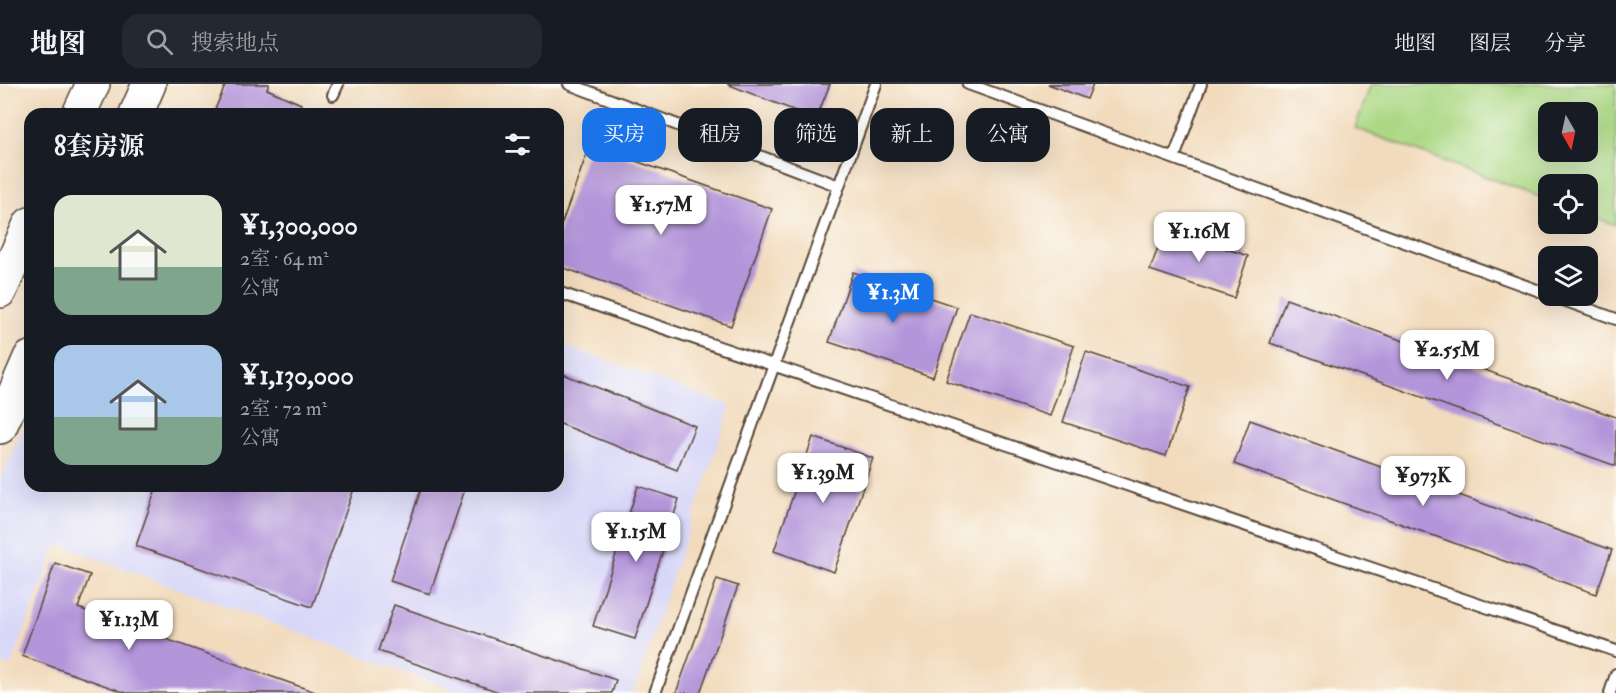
<!DOCTYPE html>
<html lang="zh">
<head>
<meta charset="utf-8">
<style>
	body { margin:0; font-family:"IM FELL Double Pica","Noto Serif SC",serif; background:#242831; color:#f1f3f6; height:100vh; display:flex; flex-direction:column; font-size:22px; white-space:nowrap }
	* { box-sizing:border-box; margin:0 }
	p { font-size:20px; color:#9ea1a6 }
	.icon { flex:none; width:33px; height:33px; fill:none; stroke:currentColor; stroke-width:2; stroke-linecap:round; stroke-linejoin:round }
	.map { position:relative; flex:1; overflow:hidden }
	.side { position:absolute; left:24px; top:24px; width:540px; height:384px; display:flex; flex-direction:column; background:#171b24; border-radius:18px; box-shadow:0 6px 24px #0002 }
	.side>* { flex:none }
	.top-card { position:absolute; left:582px; top:24px; width:570px; height:54px; display:flex; gap:12px }
	.needle { width:39px; rotate:171deg }
	.fabs { position:absolute; left:1538px; top:18px; display:grid; gap:12px }
	.fabs a { display:grid; place-items:center; width:60px; height:60px; border-radius:12px; background:#171b24; box-shadow:0 6px 24px #0002; font-size:30px }
	.price { position:absolute; translate:-50% -51px; padding:0 14px; border-radius:12px; background:#fff; color:#222; font-size:20px; line-height:39px; filter:drop-shadow(0 2px 3px #0008) }
	.price::after { content:''; position:absolute; left:50%; top:36px; width:18px; height:14px; margin-left:-9px; background:inherit; clip-path:polygon(0 0,100% 0,50% 100%) }
	.price.current { background:#1a73e8; color:#fff }
	ul { padding:0; list-style:none }
	li { display:flex; align-items:center; gap:18px; height:150px; padding:0 30px }
	li span { display:grid; place-items:center; flex:none; width:168px; height:120px; border-radius:18px; color:#555 }
	li>.icon { margin-inline-start:auto }
	span .icon { width:72px; height:72px; fill:#fffc; stroke-width:1 }
	li b { font-size:26px }
	h2 { display:flex; justify-content:space-between; align-items:center; height:72px; padding:0 30px; font-size:26px }
	.pill { padding:0 21px; border-radius:18px; background:#171b24; box-shadow:0 6px 24px #0002; font-size:21px; line-height:54px }
	.pill.current { background:#1a73e8; color:#fff }
	header { display:flex; align-items:center; gap:36px; box-sizing:border-box; height:84px; padding:0 30px; background:#171b24; border-bottom:2px solid #363941 }
	header strong { font-size:28px }
	nav { display:flex; gap:33px; margin-inline-start:auto; font-size:21px }
	.search { width:420px; height:54px; background:#242831; display:flex; align-items:center; gap:15px; box-sizing:border-box; padding:0 21px; border-radius:18px; color:#9ea1a6; font-size:22px }
	.map>svg:first-child { display:block }
	.built { fill:#d8d7f8 }
	.pitch { fill:#abd884; stroke:#738151; stroke-width:1.5; fill-rule:evenodd }
	.building { fill:#b395da }
	.lines { fill:none; stroke-linecap:round; stroke-linejoin:round }
	.lane-casing { stroke:#564536; stroke-width:14 }
	.primary-casing { stroke:#564536; stroke-width:36 }
	.lane { stroke:#fff; stroke-width:10 }
	.primary { stroke:#fff; stroke-width:33 }
</style>
</head>
<body>
<header>
<strong>地图</strong>
<div class="search"><svg class="icon" aria-label="search" viewBox="0 0 24 24"><circle cx="10" cy="10" r="6"/><path d="M15 15l6 6"/></svg>搜索地点</div>
<nav><a>地图</a><a>图层</a><a>分享</a></nav>
</header>
<div class="map">
<svg width="1616" height="609" viewBox="0 0 1616 609">
	<rect width="100%" height="100%" fill="#fdfcf7"/>
	<filter id="ink" filterUnits="userSpaceOnUse"><feTurbulence type="fractalNoise" baseFrequency=".0167" numOctaves="2"/><feDisplacementMap in="SourceGraphic" scale="12" xChannelSelector="R" yChannelSelector="G"/><feConvolveMatrix kernelMatrix="1 2 1 2 8 2 1 2 1" color-interpolation-filters="sRGB"/></filter>
	<filter id="wash" filterUnits="userSpaceOnUse"><feTurbulence type="fractalNoise" baseFrequency=".008" numOctaves="4" result="noise"/><feDisplacementMap in="SourceGraphic" scale="24" xChannelSelector="R" yChannelSelector="G"/><feGaussianBlur stdDeviation="1.35" result="paint"/><feColorMatrix in="noise" values="0 0 0 0 0 0 0 0 0 0 0 0 0 0 0 0 0 1.4 0 .05"/><feComposite in="paint" operator="in"/></filter>
	<g filter="url(#wash)">
		<rect width="100%" height="100%" fill="#f2dbbd"/>
		<!-- built -->
		<path class="built" d="M558,259L731,322L633,609H462L57,460L11,582L0,579V396L30,329V402H558Z"/>
		<!-- pitch -->
		<path class="pitch" d="M1371,0H1616V141L1587,131V100H1548V116L1355,44ZM1548,28H1587V68H1548Z"/>
		<g id="blocks">
			<!-- building -->
			<g class="building">
				<path d="M226,0H269L267,5L301,20L297,30H213Z"/>
				<path d="M727,0H830L816,35Z"/>
				<path d="M1048,0H1093L1087,15Z"/>
				<path d="M590,61L772,125L731,242L558,182V150Z"/>
				<path d="M1165,144L1248,172L1234,214L1150,186Z"/>
				<path d="M853,188L957,223L933,293L829,258Z"/>
				<path d="M1286,215L1616,333V382L1270,259Z"/>
				<path d="M970,228L1074,262L1050,332L946,297Z"/>
				<path d="M1086,268L1190,303L1166,372L1063,338Z"/>
				<path d="M558,288L695,342L677,386L558,339Z"/>
				<path d="M1250,336L1612,466L1596,510L1234,380Z"/>
				<path d="M813,353L873,374L834,488L774,467Z"/>
				<path d="M157,402H355L312,523L136,462Z"/>
				<path d="M422,402H466L430,510L390,497Z"/>
				<path d="M638,402L679,415L635,555L593,542Z"/>
				<path d="M55,479L90,491L78,524L318,609H126L22,572Z"/>
				<path d="M717,495L738,502L700,609H676Z"/>
				<path d="M394,521L616,596L612,609H502L378,567Z"/>
			</g>
		</g>
	</g>
	<g filter="url(#ink)">
		<use href="#blocks" fill-opacity="0" stroke="#564536" stroke-width="1.5"/>
		<g class="lines">
			<!-- lane casing -->
			<g class="lane-casing">
				<g id="lane">
					<path d="M569,0L839,102"/>
					<path d="M968,0L1548,210"/>
					<path d="M333,11L338,0"/>
					<path d="M1174,74L1201,0"/>
					<path d="M563,210L1616,567"/>
					<path d="M1552,212L1616,235"/>
					<path d="M655,609L876,0"/>
					<path d="M1610,609L1616,590"/>
				</g>
			</g>
			<!-- primary casing -->
			<g class="primary-casing">
				<g id="primary">
					<path d="M79,30L93,0"/>
					<path d="M136,30L149,0"/>
					<path d="M0,207L30,140"/>
					<path d="M0,343L30,274"/>
				</g>
			</g>
			<!-- lane -->
			<use href="#lane" class="lane"/>
			<!-- primary -->
			<use href="#primary" class="primary"/>
		</g>
	</g>
</svg>
<div class="fabs">
<a><svg class="needle" viewBox="-14 -14 28 28"><path d="M0-13l5 13h-10z" fill="#e53935"/><path d="M0 13l5-13h-10z" fill="#9ea1a6"/></svg></a>
<a><svg class="icon" aria-label="locate" viewBox="0 0 24 24"><circle cx="12" cy="12" r="6"/><path d="M12 2v4M12 18v4M2 12h4M18 12h4"/></svg></a>
<a><svg class="icon" aria-label="layers" viewBox="0 0 24 24"><path d="M12 4l9 5-9 5-9-5zM3 14l9 5 9-5"/></svg></a>
</div>
<b class="price" style="left:661px;top:152px">¥1.57M</b>
<b class="price" style="left:1199px;top:179px">¥1.16M</b>
<b class="price current" style="left:893px;top:240px">¥1.3M</b>
<b class="price" style="left:1447px;top:297px">¥2.55M</b>
<b class="price" style="left:823px;top:420px">¥1.39M</b>
<b class="price" style="left:1423px;top:423px">¥973K</b>
<b class="price" style="left:636px;top:479px">¥1.15M</b>
<b class="price" style="left:129px;top:567px">¥1.13M</b>
<div class="top-card">
<a class="pill current">买房</a>
<a class="pill">租房</a>
<a class="pill">筛选</a>
<a class="pill">新上</a>
<a class="pill">公寓</a>
</div>
<section class="side">
<h2>8套房源<svg class="icon" aria-label="filters" viewBox="0 0 24 24"><path d="M4 7h16M4 17h16"/><circle cx="9" cy="7" r="2"/><circle cx="15" cy="17" r="2"/></svg></h2>
<ul>
<li><span style="background:linear-gradient(#dfe7d0 60%,#7fa58c 0)"><svg class="icon" aria-label="home" viewBox="0 0 24 24"><path d="M3 11l9-7 9 7M6 9v11h12V9"/></svg></span><div><b>¥1,300,000</b><p>2室 · 64 m²</p><p>公寓</p></div></li>
<li><span style="background:linear-gradient(#a9c7e8 60%,#7fa58c 0)"><svg class="icon" aria-label="home" viewBox="0 0 24 24"><path d="M3 11l9-7 9 7M6 9v11h12V9"/></svg></span><div><b>¥1,130,000</b><p>2室 · 72 m²</p><p>公寓</p></div></li>
</ul>
</section>
</div>
</body>
</html>
